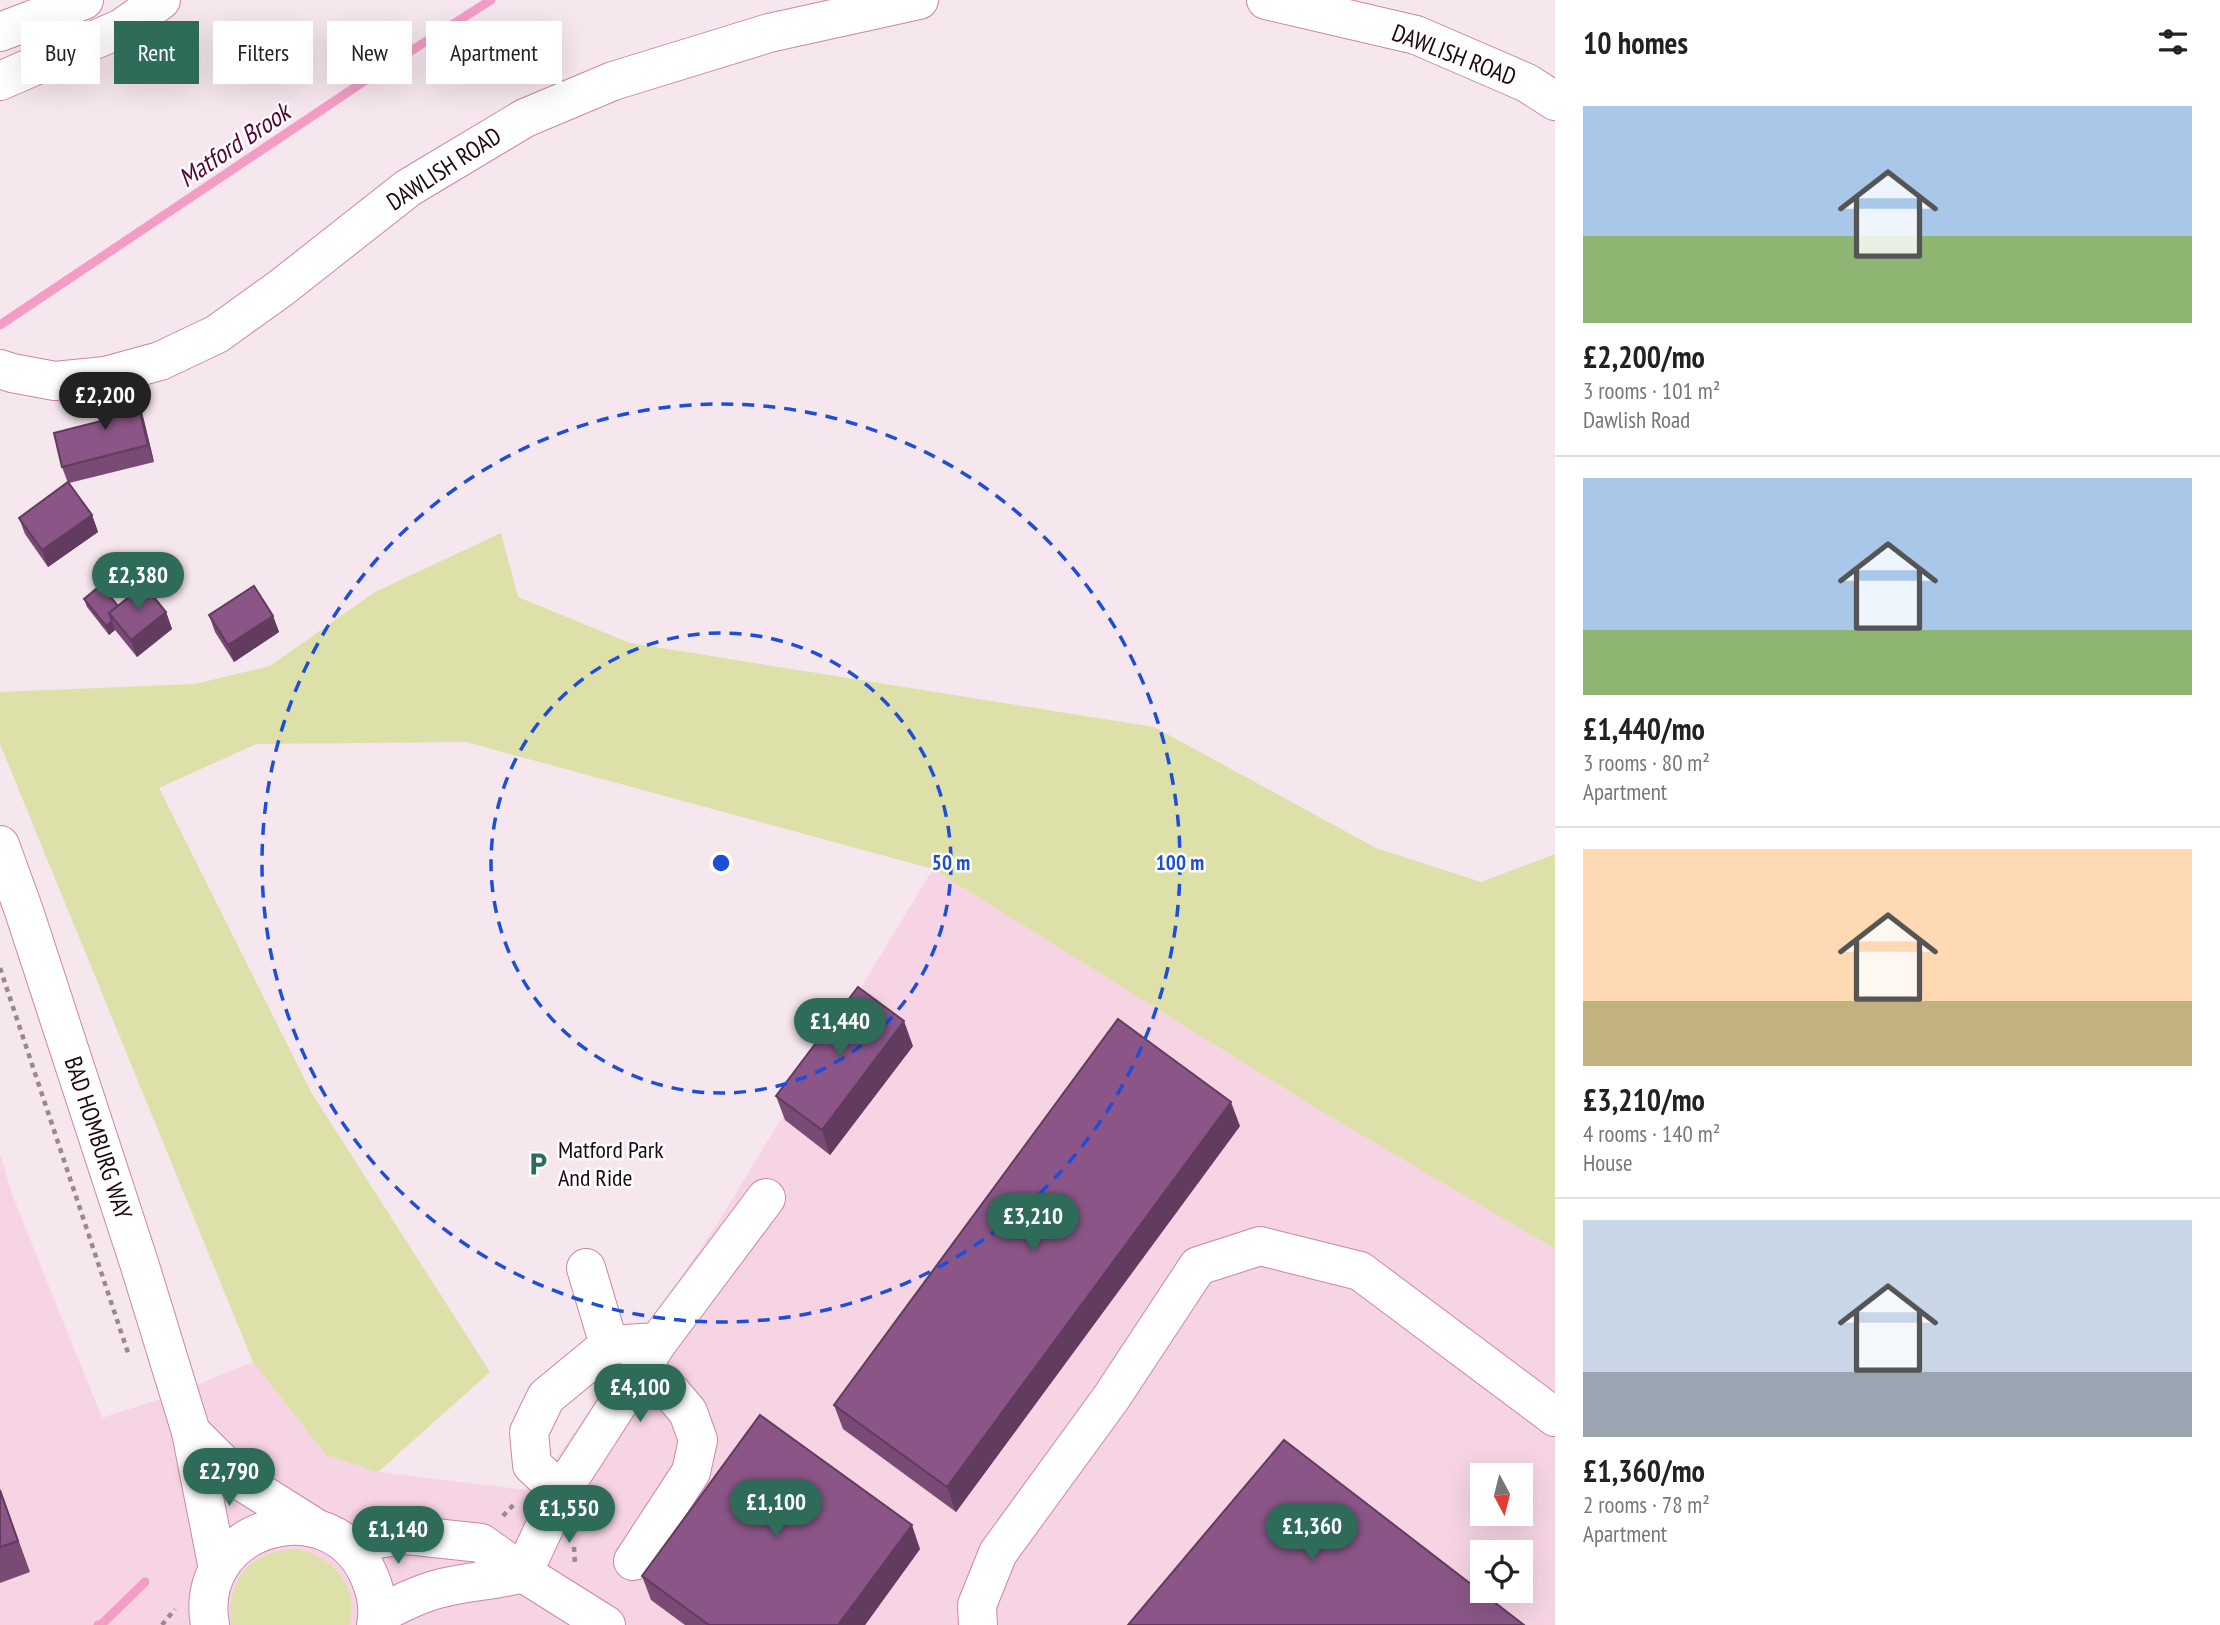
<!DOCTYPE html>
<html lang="en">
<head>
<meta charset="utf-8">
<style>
	body { margin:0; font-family:"PT Sans Narrow",sans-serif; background:#f6f6f6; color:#222; height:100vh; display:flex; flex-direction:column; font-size:26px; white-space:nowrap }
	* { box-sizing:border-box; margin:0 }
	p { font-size:23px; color:#767676 }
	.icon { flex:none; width:38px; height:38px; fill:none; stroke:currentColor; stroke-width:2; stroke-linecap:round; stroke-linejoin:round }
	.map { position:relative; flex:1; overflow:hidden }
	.sheet { display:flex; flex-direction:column; background:#fff; width:665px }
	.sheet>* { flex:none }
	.guide { position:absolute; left:21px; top:21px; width:665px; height:63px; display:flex; gap:14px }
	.needle { width:46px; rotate:173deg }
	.controls { position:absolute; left:1470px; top:1463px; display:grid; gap:14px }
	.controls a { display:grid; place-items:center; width:63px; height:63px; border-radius:0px; background:#fff; box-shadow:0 7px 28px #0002; font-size:35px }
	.price { position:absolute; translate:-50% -60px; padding:0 16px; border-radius:24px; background:#2e6c59; color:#fff; font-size:23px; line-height:46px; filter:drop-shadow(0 2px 4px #0008) }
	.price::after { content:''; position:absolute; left:50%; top:42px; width:21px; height:16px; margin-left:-10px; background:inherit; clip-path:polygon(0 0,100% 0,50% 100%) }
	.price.current { background:#222; color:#fff }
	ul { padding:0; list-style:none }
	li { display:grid; align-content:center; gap:14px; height:371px; padding:0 28px }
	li+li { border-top:2px solid #e0e0e0 }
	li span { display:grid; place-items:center; height:217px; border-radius:0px; color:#555 }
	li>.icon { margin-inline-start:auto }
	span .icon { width:126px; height:126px; fill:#fffc; stroke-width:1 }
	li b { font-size:30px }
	h2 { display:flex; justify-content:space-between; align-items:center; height:84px; padding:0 28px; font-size:30px }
	.pill { padding:0 24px; border-radius:0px; background:#fff; box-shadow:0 7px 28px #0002; font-size:24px; line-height:63px }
	.pill.current { background:#2e6c59; color:#fff }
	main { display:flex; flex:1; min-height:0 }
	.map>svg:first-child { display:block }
	.built { fill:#f6d4e3; fill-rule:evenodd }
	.green { fill:#dee0a9 }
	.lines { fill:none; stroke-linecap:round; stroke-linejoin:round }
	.stream { stroke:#f39dc6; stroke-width:9 }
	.minor-casing { stroke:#cd85a7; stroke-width:40 }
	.major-casing { stroke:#cd85a7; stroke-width:40 }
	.path { stroke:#9a8790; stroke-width:4.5; stroke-dasharray:5 5; stroke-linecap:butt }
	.minor { stroke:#fff; stroke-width:38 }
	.major { stroke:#fff; stroke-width:38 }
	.wall { fill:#784a74 }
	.shaded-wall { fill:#613c5e }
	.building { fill:#8b5687; stroke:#613c5e; stroke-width:2 }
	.ring { fill:none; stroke:#1d4ed8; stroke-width:3.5; stroke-dasharray:12 9 }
	.labels { text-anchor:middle; stroke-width:5; stroke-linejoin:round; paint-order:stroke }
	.street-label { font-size:24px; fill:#1e0613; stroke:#fff }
	.poi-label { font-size:24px; fill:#1e0613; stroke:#fff; text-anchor:start }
	.water-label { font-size:26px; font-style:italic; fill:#530736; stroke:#fff }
	.centre { fill:#1d4ed8; stroke:#fff; stroke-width:3.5 }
	.ring-label { font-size:21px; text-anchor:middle; font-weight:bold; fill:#1d4ed8; stroke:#fff; stroke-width:5; stroke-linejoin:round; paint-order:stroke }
</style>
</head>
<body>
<main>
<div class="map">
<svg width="1555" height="1625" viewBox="0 0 1555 1625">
	<rect width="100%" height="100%" fill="#f6e6ed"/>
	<!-- built -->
	<path class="built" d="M933,869L1316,1108L1555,1249V1625H0V1154L13,1197L102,1418L167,1397L253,1362L326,1455L378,1472L534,1491L716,1226ZM1482,1475H1521V1514H1482ZM1482,1552H1521V1591H1482Z"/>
	<!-- green -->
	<g class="green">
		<path d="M501,533L518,597L630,643L1154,727L1376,848L1481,882L1555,854V1249L1316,1108L933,869L466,742L256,744L159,788L311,1092L490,1372L378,1472L326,1455L253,1362L0,744V692L195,684L270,666L375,592Z"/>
		<path d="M297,1549C333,1557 360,1586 349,1625H231C226,1579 250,1551 297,1549Z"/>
	</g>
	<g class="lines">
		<!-- stream -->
		<g class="stream">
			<path d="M0,325L381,70L491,0"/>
			<path d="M98,1625L102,1624L145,1582"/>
		</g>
		<!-- minor casing -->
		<g class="minor-casing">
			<g id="minor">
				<path d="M1266,0L1416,35L1527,83L1555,101"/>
				<path d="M0,369L12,373L55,381L105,376L160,361L217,334L281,288L408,188L525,118L613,81L769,33L919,0"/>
				<path d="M586,1268L609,1345"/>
				<path d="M561,1492L532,1465L529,1432L546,1397L609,1345L658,1342"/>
				<path d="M356,1552L376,1539L407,1535L481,1543L523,1573L606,1625"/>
				<path d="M633,1561L691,1472L698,1440L688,1412L671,1392L642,1368"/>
				<path d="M523,1573L561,1492L658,1342L766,1198"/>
				<path d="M378,1615C397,1605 416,1595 438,1589C466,1581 495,1581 523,1573"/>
				<path d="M978,1625L977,1605L998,1553L1111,1398L1198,1266L1260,1246L1360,1271L1555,1417"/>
			</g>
		</g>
		<!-- major casing -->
		<g class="major-casing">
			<g id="major">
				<path d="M0,32L84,0"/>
				<path d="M0,81L122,28L161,0"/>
				<path d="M0,845L24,911L140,1266L191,1432L218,1569"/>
				<path d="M191,1432L238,1479L314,1527"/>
				<path d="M210,1625C192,1526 332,1485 370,1578C376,1592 379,1610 376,1625"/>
			</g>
		</g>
		<!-- path -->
		<g class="path">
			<path d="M0,968L128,1353"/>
			<path d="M503,1516L516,1502"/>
			<path d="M574,1547L575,1566"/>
			<path d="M162,1625L175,1609"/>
		</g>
		<!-- minor -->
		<use href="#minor" class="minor"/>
		<!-- major -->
		<use href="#major" class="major"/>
	</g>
	<!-- wall -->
	<g class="wall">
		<path d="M134,388L140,404L154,462L69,483L92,515L98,532L48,567L25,534L19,518L68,483L62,467L109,419Z"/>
		<path d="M84,599L118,606L166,612L172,629L137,657L115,630L109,635L87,607Z"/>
		<path d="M209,615L273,616L279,632L234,662L215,632Z"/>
		<path d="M913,1046L830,1155L785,1120L776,1096Z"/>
		<path d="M1240,1126L956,1512L843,1429L834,1405Z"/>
		<path d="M0,1489L30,1572L0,1583Z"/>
		<path d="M920,1549L865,1625H685L651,1600L642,1576Z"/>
	</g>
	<!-- shaded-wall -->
	<g class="shaded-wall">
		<path d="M134,388L140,404L154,462L148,445Z"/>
		<path d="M92,515L98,532L48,567L42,550Z"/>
		<path d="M166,612L172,629L137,657L131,640Z"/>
		<path d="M273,616L279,632L234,662L228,645Z"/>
		<path d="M112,621L115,630L109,635L106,626Z"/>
		<path d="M904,1021L913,1046L830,1155L822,1130Z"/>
		<path d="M1231,1102L1240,1126L956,1512L947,1487Z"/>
		<path d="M912,1525L920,1549L865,1625H838Z"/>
	</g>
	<!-- building -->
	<g class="building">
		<path d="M134,388L148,445L62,467L54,433L109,419L103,395Z"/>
		<path d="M68,482L92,515L42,550L19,518Z"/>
		<path d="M101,585L118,606L109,613L112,621L106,626L84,599Z"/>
		<path d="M144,585L166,612L131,640L109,613Z"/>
		<path d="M254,586L273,616L228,645L209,615Z"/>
		<path d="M858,987L904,1021L822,1130L776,1096Z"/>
		<path d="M1118,1019L1231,1102L947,1487L834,1405Z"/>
		<path d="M760,1415L912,1525L838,1625H709L642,1576Z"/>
		<path d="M1284,1440L1524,1625H1128Z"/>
		<path d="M0,1490L18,1541L0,1547Z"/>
	</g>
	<!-- distance rings -->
	<g class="ring">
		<circle cx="721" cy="863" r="230"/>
		<circle cx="721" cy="863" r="459"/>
	</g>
	<!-- icons -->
	<defs>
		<g id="parking-bare" transform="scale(1.89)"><path d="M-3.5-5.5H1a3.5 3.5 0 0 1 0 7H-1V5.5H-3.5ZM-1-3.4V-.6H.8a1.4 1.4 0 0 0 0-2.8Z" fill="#2e6c59" stroke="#fff" stroke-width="2.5" paint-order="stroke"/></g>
	</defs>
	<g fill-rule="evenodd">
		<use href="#parking-bare" x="538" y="1164"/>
	</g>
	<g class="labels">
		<!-- street labels -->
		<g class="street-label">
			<text transform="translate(1454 55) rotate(21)" y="8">DAWLISH ROAD</text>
			<text transform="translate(444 169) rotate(-33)" y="8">DAWLISH ROAD</text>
			<text transform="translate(98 1138) rotate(72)" y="8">BAD HOMBURG WAY</text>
		</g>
		<!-- poi labels -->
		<g class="poi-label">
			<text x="558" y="1158">Matford Park<tspan x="558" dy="28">And Ride</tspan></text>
		</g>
		<!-- water labels -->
		<g class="water-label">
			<text transform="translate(234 145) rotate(-34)" y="9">Matford Brook</text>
		</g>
	</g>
	<circle cx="721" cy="863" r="10" class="centre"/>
	<g class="ring-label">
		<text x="951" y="870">50 m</text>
		<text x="1180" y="870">100 m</text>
	</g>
</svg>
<div class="controls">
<a><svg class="needle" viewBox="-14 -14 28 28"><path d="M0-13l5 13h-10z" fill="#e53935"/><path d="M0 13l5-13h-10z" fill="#767676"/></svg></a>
<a><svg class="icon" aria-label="locate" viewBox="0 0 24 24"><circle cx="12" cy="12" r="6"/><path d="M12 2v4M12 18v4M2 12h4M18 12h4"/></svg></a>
</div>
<b class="price current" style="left:105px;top:432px">£2,200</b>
<b class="price" style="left:138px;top:612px">£2,380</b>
<b class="price" style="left:840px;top:1058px">£1,440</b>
<b class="price" style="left:1033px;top:1253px">£3,210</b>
<b class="price" style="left:640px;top:1424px">£4,100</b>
<b class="price" style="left:229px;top:1508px">£2,790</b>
<b class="price" style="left:776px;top:1539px">£1,100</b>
<b class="price" style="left:569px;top:1545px">£1,550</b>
<b class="price" style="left:1312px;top:1563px">£1,360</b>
<b class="price" style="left:398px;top:1566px">£1,140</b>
<div class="guide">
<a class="pill">Buy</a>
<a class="pill current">Rent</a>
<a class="pill">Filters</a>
<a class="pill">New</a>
<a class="pill">Apartment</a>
</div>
</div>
<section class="sheet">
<h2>10 homes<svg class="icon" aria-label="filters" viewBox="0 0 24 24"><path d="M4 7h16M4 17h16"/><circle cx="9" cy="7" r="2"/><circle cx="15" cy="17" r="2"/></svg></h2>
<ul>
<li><span style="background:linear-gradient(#a9c7e8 60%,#8fb573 0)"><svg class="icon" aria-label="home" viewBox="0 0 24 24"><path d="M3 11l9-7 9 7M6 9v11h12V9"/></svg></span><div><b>£2,200/mo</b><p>3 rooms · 101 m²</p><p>Dawlish Road</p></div></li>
<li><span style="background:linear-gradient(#a9c7e8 70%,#8fb573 0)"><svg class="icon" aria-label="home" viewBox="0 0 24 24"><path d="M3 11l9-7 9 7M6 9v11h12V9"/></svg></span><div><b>£1,440/mo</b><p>3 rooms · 80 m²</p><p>Apartment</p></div></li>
<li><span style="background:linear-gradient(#ffd9b3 70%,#c2b280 0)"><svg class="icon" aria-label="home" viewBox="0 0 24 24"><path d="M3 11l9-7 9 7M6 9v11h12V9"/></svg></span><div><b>£3,210/mo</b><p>4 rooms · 140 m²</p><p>House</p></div></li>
<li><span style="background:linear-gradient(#c9d6e8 70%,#9aa5b1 0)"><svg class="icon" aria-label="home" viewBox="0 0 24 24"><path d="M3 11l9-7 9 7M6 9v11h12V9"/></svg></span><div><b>£1,360/mo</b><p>2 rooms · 78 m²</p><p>Apartment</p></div></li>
</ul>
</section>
</main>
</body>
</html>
